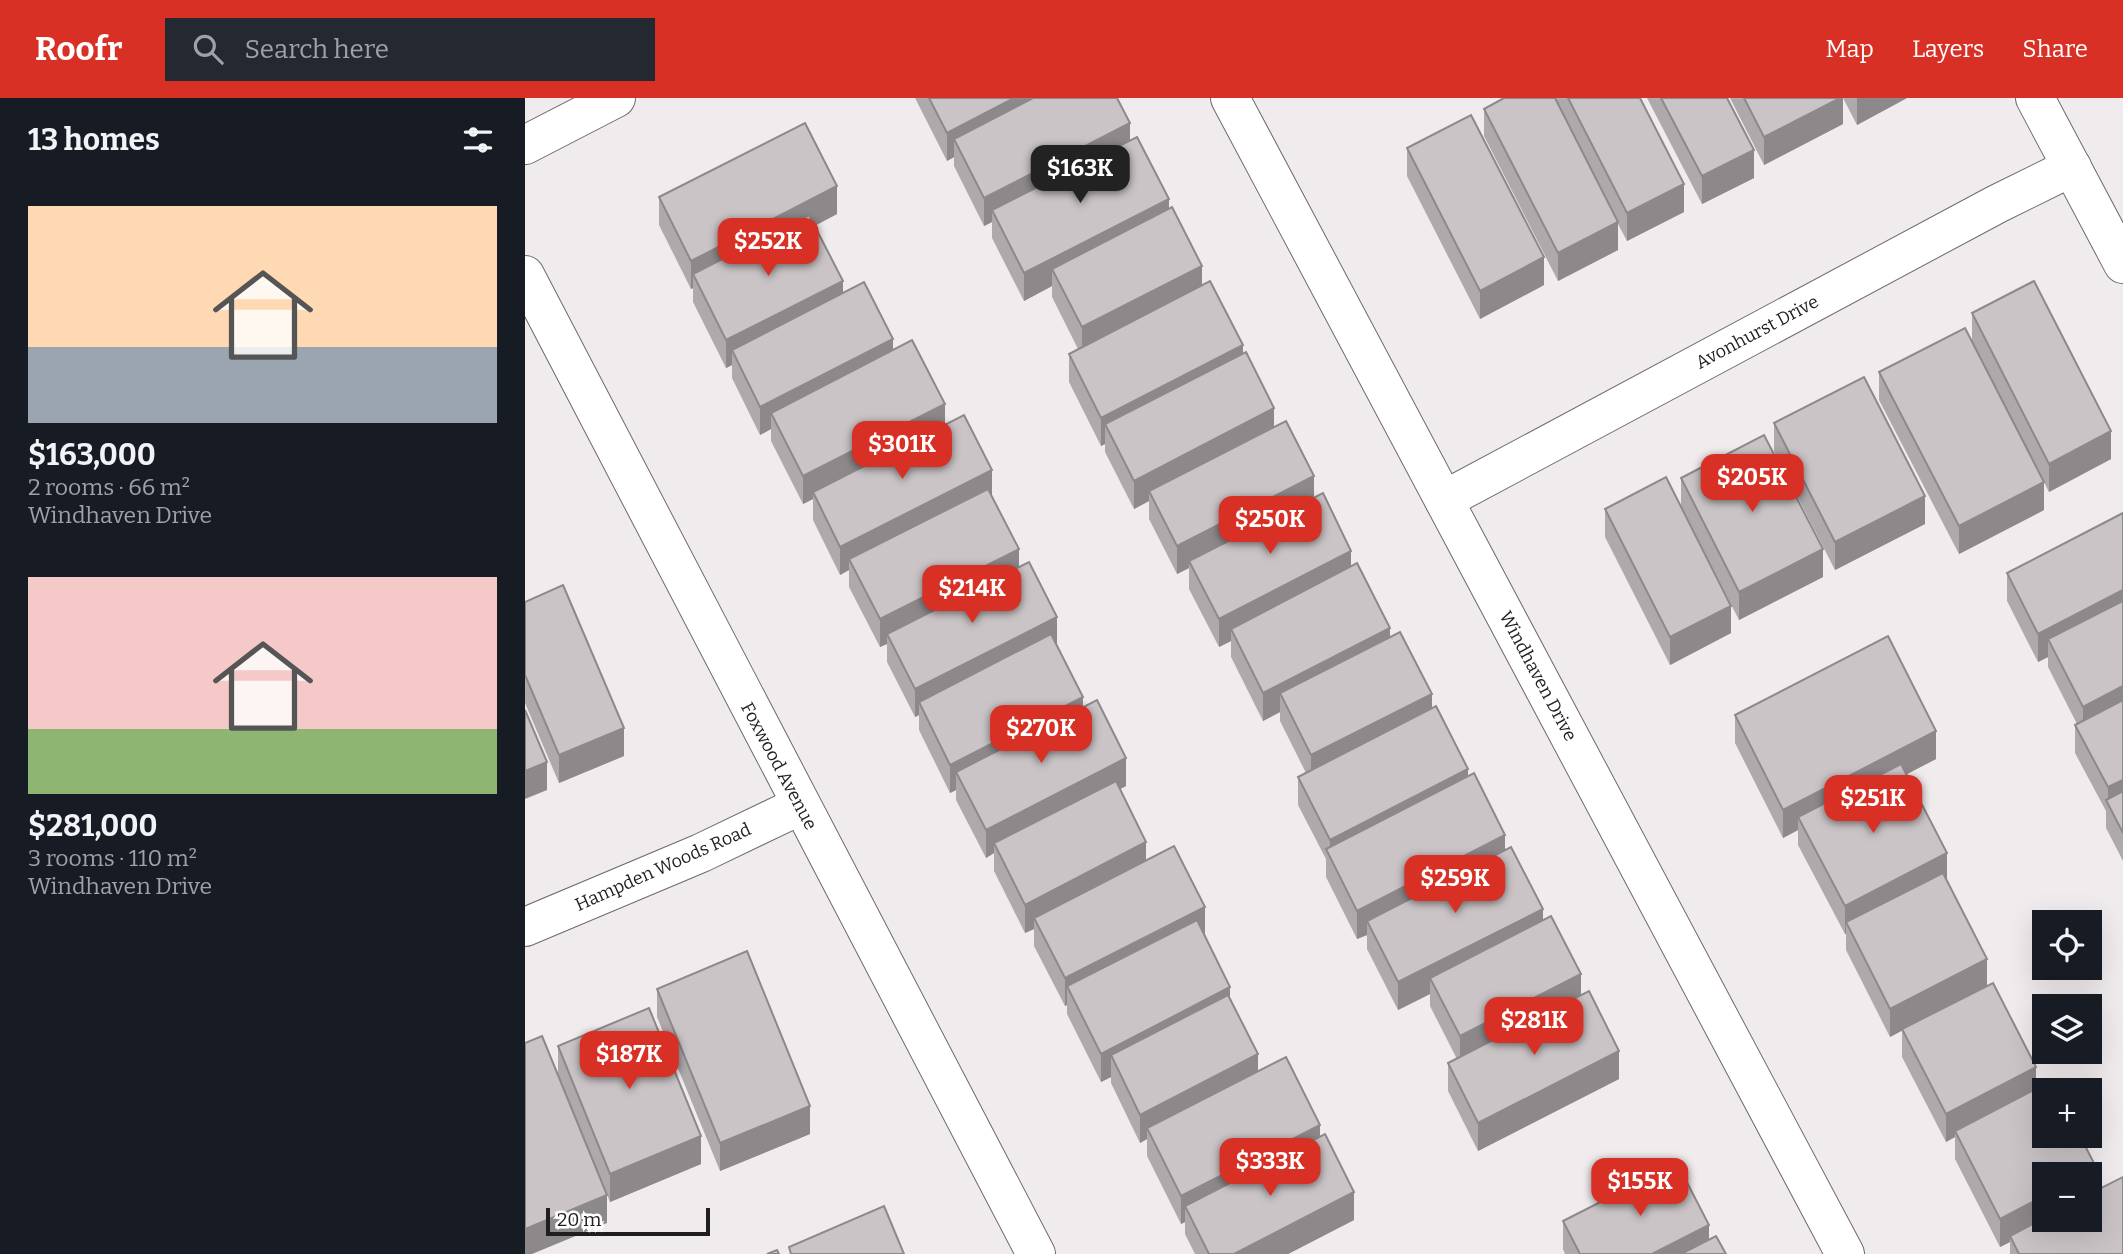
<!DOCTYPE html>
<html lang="en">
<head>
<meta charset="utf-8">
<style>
	body { margin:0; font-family:Bitter,serif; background:#242831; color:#f1f3f6; height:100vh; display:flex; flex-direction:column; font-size:26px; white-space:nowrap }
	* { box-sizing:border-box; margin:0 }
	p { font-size:23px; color:#9ea1a6 }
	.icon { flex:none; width:38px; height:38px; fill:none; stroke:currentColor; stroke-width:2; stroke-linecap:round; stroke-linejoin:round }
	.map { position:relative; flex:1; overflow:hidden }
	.side { display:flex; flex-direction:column; background:#171b24; width:525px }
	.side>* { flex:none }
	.controls { position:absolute; left:1507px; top:812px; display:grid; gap:14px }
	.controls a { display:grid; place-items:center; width:70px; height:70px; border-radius:0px; background:#171b24; box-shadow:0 7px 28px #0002; font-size:35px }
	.scale { position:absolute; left:21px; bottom:18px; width:164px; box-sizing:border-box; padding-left:7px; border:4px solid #201e1f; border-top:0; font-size:19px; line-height:24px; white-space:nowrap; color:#201e1f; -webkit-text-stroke:5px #fff; paint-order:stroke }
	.price { position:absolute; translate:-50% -60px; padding:0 16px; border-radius:14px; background:#d93025; color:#fff; font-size:23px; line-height:46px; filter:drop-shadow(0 2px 4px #0008) }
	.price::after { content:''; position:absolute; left:50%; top:42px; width:21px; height:16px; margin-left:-10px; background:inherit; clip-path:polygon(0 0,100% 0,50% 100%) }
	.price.selected { background:#222; color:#fff }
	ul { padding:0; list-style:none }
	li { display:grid; align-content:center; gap:14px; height:371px; padding:0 28px }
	li span { display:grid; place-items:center; height:217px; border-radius:0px; color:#555 }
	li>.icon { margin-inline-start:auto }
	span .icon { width:126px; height:126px; fill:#fffc; stroke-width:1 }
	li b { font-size:30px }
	h2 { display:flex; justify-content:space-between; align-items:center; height:84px; padding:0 28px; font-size:30px }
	header { display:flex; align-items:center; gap:42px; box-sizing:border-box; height:98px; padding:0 35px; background:#d93025; color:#fff }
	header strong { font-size:33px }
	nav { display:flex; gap:38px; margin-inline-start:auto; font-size:24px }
	.search { width:490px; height:63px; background:#242831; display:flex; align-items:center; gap:18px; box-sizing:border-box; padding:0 24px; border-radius:0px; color:#9ea1a6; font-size:26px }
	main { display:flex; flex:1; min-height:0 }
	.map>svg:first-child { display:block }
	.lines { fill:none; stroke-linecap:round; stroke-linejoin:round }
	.minor-casing { stroke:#6f6a6b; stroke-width:40 }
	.tertiary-casing { stroke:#6f6a6b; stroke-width:40 }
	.minor { stroke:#fff; stroke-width:38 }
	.tertiary { stroke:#fff; stroke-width:38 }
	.wall { fill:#aea9aa }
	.shaded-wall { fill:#8d898b }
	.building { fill:#cac4c6; stroke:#8d898b; stroke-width:2 }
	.labels { text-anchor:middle; stroke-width:7; stroke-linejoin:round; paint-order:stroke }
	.street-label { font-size:18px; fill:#201e1f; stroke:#fff }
</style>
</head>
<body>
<header>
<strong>Roofr</strong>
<div class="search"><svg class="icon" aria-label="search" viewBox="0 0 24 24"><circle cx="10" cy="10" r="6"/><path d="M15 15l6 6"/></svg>Search here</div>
<nav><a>Map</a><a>Layers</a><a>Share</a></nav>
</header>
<main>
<section class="side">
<h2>13 homes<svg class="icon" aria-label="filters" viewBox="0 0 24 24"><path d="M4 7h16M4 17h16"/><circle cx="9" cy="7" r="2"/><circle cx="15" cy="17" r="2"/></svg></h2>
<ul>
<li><span style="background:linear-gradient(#ffd9b3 65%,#9aa5b1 0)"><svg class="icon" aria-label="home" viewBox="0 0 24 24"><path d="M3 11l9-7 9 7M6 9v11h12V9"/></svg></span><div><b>$163,000</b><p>2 rooms · 66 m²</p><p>Windhaven Drive</p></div></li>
<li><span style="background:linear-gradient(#f6c9c9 70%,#8fb573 0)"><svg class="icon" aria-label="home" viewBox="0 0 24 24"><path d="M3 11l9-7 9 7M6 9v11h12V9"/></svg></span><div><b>$281,000</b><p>3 rooms · 110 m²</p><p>Windhaven Drive</p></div></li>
</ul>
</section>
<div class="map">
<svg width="1598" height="1156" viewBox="0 0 1598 1156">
	<rect width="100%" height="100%" fill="#f0ebec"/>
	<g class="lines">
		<!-- minor casing -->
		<g class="minor-casing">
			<g id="minor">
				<path d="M705,0L1320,1156"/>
				<path d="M1510,0L1598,166"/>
				<path d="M0,177L511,1156"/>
				<path d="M919,402L1472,106L1547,69"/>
				<path d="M0,829L176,755L274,708"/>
			</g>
		</g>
		<!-- tertiary casing -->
		<g class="tertiary-casing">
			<path id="tertiary" d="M0,47L91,0"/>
		</g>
		<!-- minor -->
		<use href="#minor" class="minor"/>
		<!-- tertiary -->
		<use href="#tertiary" class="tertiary"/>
	</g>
	<!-- wall -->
	<g class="wall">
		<path d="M390,0H592L605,42L644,111L677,188L718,256L749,329L865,539L907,611L943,678L1056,897L1094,981L953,1053L923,993V965L932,961L905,908V896L873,912L842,851V837L832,841L801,779V761L773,707V679L781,675L755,623V614L738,623L706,559V543L694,549L664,491V470L652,476L624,421V403L609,411L580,354V346L576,348L544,284V256L553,251L527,199V188L499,203L467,140V124L459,128L429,68V59L422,63Z"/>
		<path d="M979,0H1115L1159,114L1102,143L1093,126V152L1033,183L959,38V11Z"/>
		<path d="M1122,0H1202L1229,80L1177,106Z"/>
		<path d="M1205,0H1382L1332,27L1318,0V26L1239,67Z"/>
		<path d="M882,50L1019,187L955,221L882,78Z"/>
		<path d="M134,99L312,116L290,128L318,195L368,252L467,398L494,469L532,547L558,609L601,688L595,691L621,763L680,837L733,973L795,1039L829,1122L763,1156H670L660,1136V1124L656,1126L622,1058V1041L615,1045L586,985V979L576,984L542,916V907L540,908L509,848V831L500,835L469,773V755L461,760L431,702V692L425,695L394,632V617L390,619L362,564V546L355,549L324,489V472L315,477L288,422V401L278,406L246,343V331L235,337L207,280V267L201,270L168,204V190L166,191L134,127Z"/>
		<path d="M1447,215L1586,361L1524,394L1447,243Z"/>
		<path d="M1354,274L1519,412L1434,456L1354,302Z"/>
		<path d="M1249,325L1400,426L1310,472L1249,353Z"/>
		<path d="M1156,380L1298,479L1214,522L1156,408Z"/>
		<path d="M1080,411L1206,535L1145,567L1080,439Z"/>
		<path d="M1598,415V763L1581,730V713L1550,655V627L1552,626L1523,569V559L1513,564L1482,503V475Z"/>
		<path d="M0,504L99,658L34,685L0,605Z"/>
		<path d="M1210,617L1411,661L1382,676L1462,888L1511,991L1572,1092L1598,1156H1485V1144L1475,1149L1430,1061V1039L1421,1044L1377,959V932L1365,939L1321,852V836H1320L1273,747V732L1258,740L1210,645Z"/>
		<path d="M132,891L285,1036L195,1073L132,919Z"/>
		<path d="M33,948L176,1066L85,1104L33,976Z"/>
		<path d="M1038,1123L1184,1142L1201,1156H1040L1038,1151Z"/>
	</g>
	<!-- shaded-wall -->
	<g class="shaded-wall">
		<path d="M489,0H543L429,41V59L422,63V35Z"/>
		<path d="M1315,0H1318V26L1239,67V39Z"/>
		<path d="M1332,0H1382L1332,27Z"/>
		<path d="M605,25V53L467,112V124L459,128V100Z"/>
		<path d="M1229,52V80L1177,106V78Z"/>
		<path d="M1159,86V114L1102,143V115Z"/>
		<path d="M312,88V116L174,187L168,176V190L166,191V163Z"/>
		<path d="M644,101V129L527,171V188L499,203V175Z"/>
		<path d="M1093,124V152L1033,183V155Z"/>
		<path d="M1019,159V187L955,221V193Z"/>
		<path d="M677,168V196L557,257V229Z"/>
		<path d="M318,183V211L207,252V267L201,270V242Z"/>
		<path d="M368,241V269L246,315V331L235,337V309Z"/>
		<path d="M718,247V275L580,326V346L576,348V320Z"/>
		<path d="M420,306V334L288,394V401L278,406V378Z"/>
		<path d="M749,310V338L624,393V403L609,411V383Z"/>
		<path d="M1586,333V361L1524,394V366Z"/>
		<path d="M467,372V400L324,461V472L315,477V449Z"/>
		<path d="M789,378V406L664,463V470L652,476V448Z"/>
		<path d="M1519,384V412L1434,456V428Z"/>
		<path d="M1400,398V426L1310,472V444Z"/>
		<path d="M494,451V479L362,536V546L355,549V521Z"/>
		<path d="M1298,451V479L1214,522V494Z"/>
		<path d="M826,453V481L706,531V543L694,549V521Z"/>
		<path d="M1598,492V520L1523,541V559L1513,564V536Z"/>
		<path d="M1206,508V535L1145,567V539Z"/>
		<path d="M532,519V547L394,604V617L390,619V591Z"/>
		<path d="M865,530V557L755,595V614L738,623V595Z"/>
		<path d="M1598,588V616L1558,637V609Z"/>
		<path d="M907,596V624L786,685V657Z"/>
		<path d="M558,599V627L431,674V692L425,695V667Z"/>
		<path d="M99,630V658L34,685V657Z"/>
		<path d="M1411,633V661L1279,729L1273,719V732L1258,740V712Z"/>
		<path d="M601,660V688L473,753L469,745V755L461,760V732Z"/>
		<path d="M22,664V692L0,701V673Z"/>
		<path d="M943,671V699L805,760V742Z"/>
		<path d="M1598,682V710L1583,706V689Z"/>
		<path d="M980,737V765L842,823V837L832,841V813Z"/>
		<path d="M621,744V772L509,820V831L500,835V807Z"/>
		<path d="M1422,755V783L1321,824V836H1320V808Z"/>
		<path d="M680,809V837L550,903L542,888V907L540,908V880Z"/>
		<path d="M1018,811V839L905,880V896L873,912V884Z"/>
		<path d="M1462,861V889L1365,939V911Z"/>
		<path d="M1056,876V904L935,966V938Z"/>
		<path d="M705,889V917L586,957V979L576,984V956Z"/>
		<path d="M1094,953V981L953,1053V1025Z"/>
		<path d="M733,956V984L622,1030V1041L615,1045V1017Z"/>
		<path d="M1511,969V997L1430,1033V1039L1421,1044V1016Z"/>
		<path d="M285,1008V1036L195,1073V1045Z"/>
		<path d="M795,1027V1055L660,1108V1124L656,1126V1098Z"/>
		<path d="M176,1038V1066L85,1104V1076Z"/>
		<path d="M1572,1071V1099L1564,1103V1076H1562Z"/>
		<path d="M829,1094V1122L763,1156H709Z"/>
		<path d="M82,1097V1125L7,1156H0V1131Z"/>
		<path d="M1519,1098V1122L1485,1138V1144L1475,1149V1121Z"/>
		<path d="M1184,1127V1155L1182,1156H1127Z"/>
	</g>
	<!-- building -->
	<g class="building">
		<path d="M404,0H489L422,35Z"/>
		<path d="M508,0H592L605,25L459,100L429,41Z"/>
		<path d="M979,0H1030L1093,124L1033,155L959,11Z"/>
		<path d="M1043,0H1115L1159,86L1102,115Z"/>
		<path d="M1136,0H1202L1229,52L1177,78Z"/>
		<path d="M1219,0H1315L1239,39Z"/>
		<path d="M946,17L1019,159L955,193L882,50Z"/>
		<path d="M280,25L312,88L166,163L134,99Z"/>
		<path d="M612,39L644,101L499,175L467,112Z"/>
		<path d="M647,109L677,168L557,229L527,171Z"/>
		<path d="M284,117L318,183L201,242L168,176Z"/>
		<path d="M685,183L718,247L576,320L544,256Z"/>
		<path d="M1509,183L1586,333L1524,366L1447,215Z"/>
		<path d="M339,184L368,241L235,309L207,252Z"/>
		<path d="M1440,230L1519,384L1434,428L1354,274Z"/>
		<path d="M387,242L420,306L278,378L246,315Z"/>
		<path d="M721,254L749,310L609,383L580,326Z"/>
		<path d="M1339,279L1400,398L1310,444L1249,325Z"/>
		<path d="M439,317L467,372L315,449L288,394Z"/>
		<path d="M761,323L789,378L652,448L624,393Z"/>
		<path d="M1239,337L1298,451L1214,494L1156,380Z"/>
		<path d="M1141,379L1206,508L1145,539L1080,411Z"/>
		<path d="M463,391L494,451L355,521L324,461Z"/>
		<path d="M798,395L826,453L694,521L664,463Z"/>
		<path d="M1598,415V492L1513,536L1482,475Z"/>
		<path d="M504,464L532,519L390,591L362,536Z"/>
		<path d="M832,465L865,530L738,595L706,531Z"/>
		<path d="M38,487L99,630L34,657L0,577V504Z"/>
		<path d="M1598,503V588L1558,609L1523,541Z"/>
		<path d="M875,534L907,596L786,657L755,595Z"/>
		<path d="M526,536L558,599L425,667L394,604Z"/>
		<path d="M1363,538L1411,633L1258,712L1210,617Z"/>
		<path d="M572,602L601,660L461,732L431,674Z"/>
		<path d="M1598,602V682L1583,689L1550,627Z"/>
		<path d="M911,608L943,671L805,742L773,679Z"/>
		<path d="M0,612L22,664L0,673Z"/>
		<path d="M1376,666L1422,755L1320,808L1273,719Z"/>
		<path d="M949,675L980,737L832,813L801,751Z"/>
		<path d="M591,683L621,744L500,807L469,745Z"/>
		<path d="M1598,693V735L1581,702Z"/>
		<path d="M649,748L680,809L540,880L509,820Z"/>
		<path d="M986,749L1018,811L873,884L842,823Z"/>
		<path d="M1418,775L1462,861L1365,911L1321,824Z"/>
		<path d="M1026,818L1056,876L935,938L905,880Z"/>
		<path d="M672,822L705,889L576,956L542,888Z"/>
		<path d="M222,853L285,1008L195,1045L132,891Z"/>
		<path d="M1468,885L1511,969L1421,1016L1377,931Z"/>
		<path d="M1064,893L1094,953L953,1025L923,965Z"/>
		<path d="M703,897L733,956L615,1017L586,957Z"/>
		<path d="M124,910L176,1038L85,1076L33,948Z"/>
		<path d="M17,938L82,1097L0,1131V945Z"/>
		<path d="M761,959L795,1027L656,1098L622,1030Z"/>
		<path d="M1526,983L1531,992H1519V1038H1555L1572,1071L1562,1076H1519V1098L1475,1121L1430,1033Z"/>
		<path d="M800,1036L829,1094L709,1156H684L660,1108Z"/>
		<path d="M1152,1065L1184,1127L1127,1156H1055L1038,1123Z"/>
		<path d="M1598,1079V1156H1494L1485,1138L1519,1120V1122H1564V1096Z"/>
		<path d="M359,1108L379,1156H266L264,1149Z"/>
		<path d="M1191,1138L1201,1156H1156Z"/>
		<path d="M252,1152L254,1156H242Z"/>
	</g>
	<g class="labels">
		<!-- street labels -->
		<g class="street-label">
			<text transform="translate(1232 234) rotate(-28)" y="6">Avonhurst Drive</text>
			<text transform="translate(1013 578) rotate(62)" y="6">Windhaven Drive</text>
			<text transform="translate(254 668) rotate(62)" y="6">Foxwood Avenue</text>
			<text transform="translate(138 769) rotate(-24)" y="6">Hampden Woods Road</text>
		</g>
	</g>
</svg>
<div class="controls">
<a><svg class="icon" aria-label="locate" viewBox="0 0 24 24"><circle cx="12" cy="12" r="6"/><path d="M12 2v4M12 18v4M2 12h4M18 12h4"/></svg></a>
<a><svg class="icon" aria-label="layers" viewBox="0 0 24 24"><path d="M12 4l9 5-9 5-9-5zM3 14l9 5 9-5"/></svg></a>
<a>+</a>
<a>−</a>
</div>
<div class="scale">20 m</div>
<b class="price selected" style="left:555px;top:107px">$163K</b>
<b class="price" style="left:243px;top:180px">$252K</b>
<b class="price" style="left:377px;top:383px">$301K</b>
<b class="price" style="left:1227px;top:416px">$205K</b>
<b class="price" style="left:745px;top:458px">$250K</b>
<b class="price" style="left:447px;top:527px">$214K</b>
<b class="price" style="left:516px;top:667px">$270K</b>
<b class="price" style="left:1348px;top:737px">$251K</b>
<b class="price" style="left:930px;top:817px">$259K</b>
<b class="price" style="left:1009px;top:959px">$281K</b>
<b class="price" style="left:104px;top:993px">$187K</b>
<b class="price" style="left:745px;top:1100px">$333K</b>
<b class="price" style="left:1115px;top:1120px">$155K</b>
</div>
</main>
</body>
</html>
